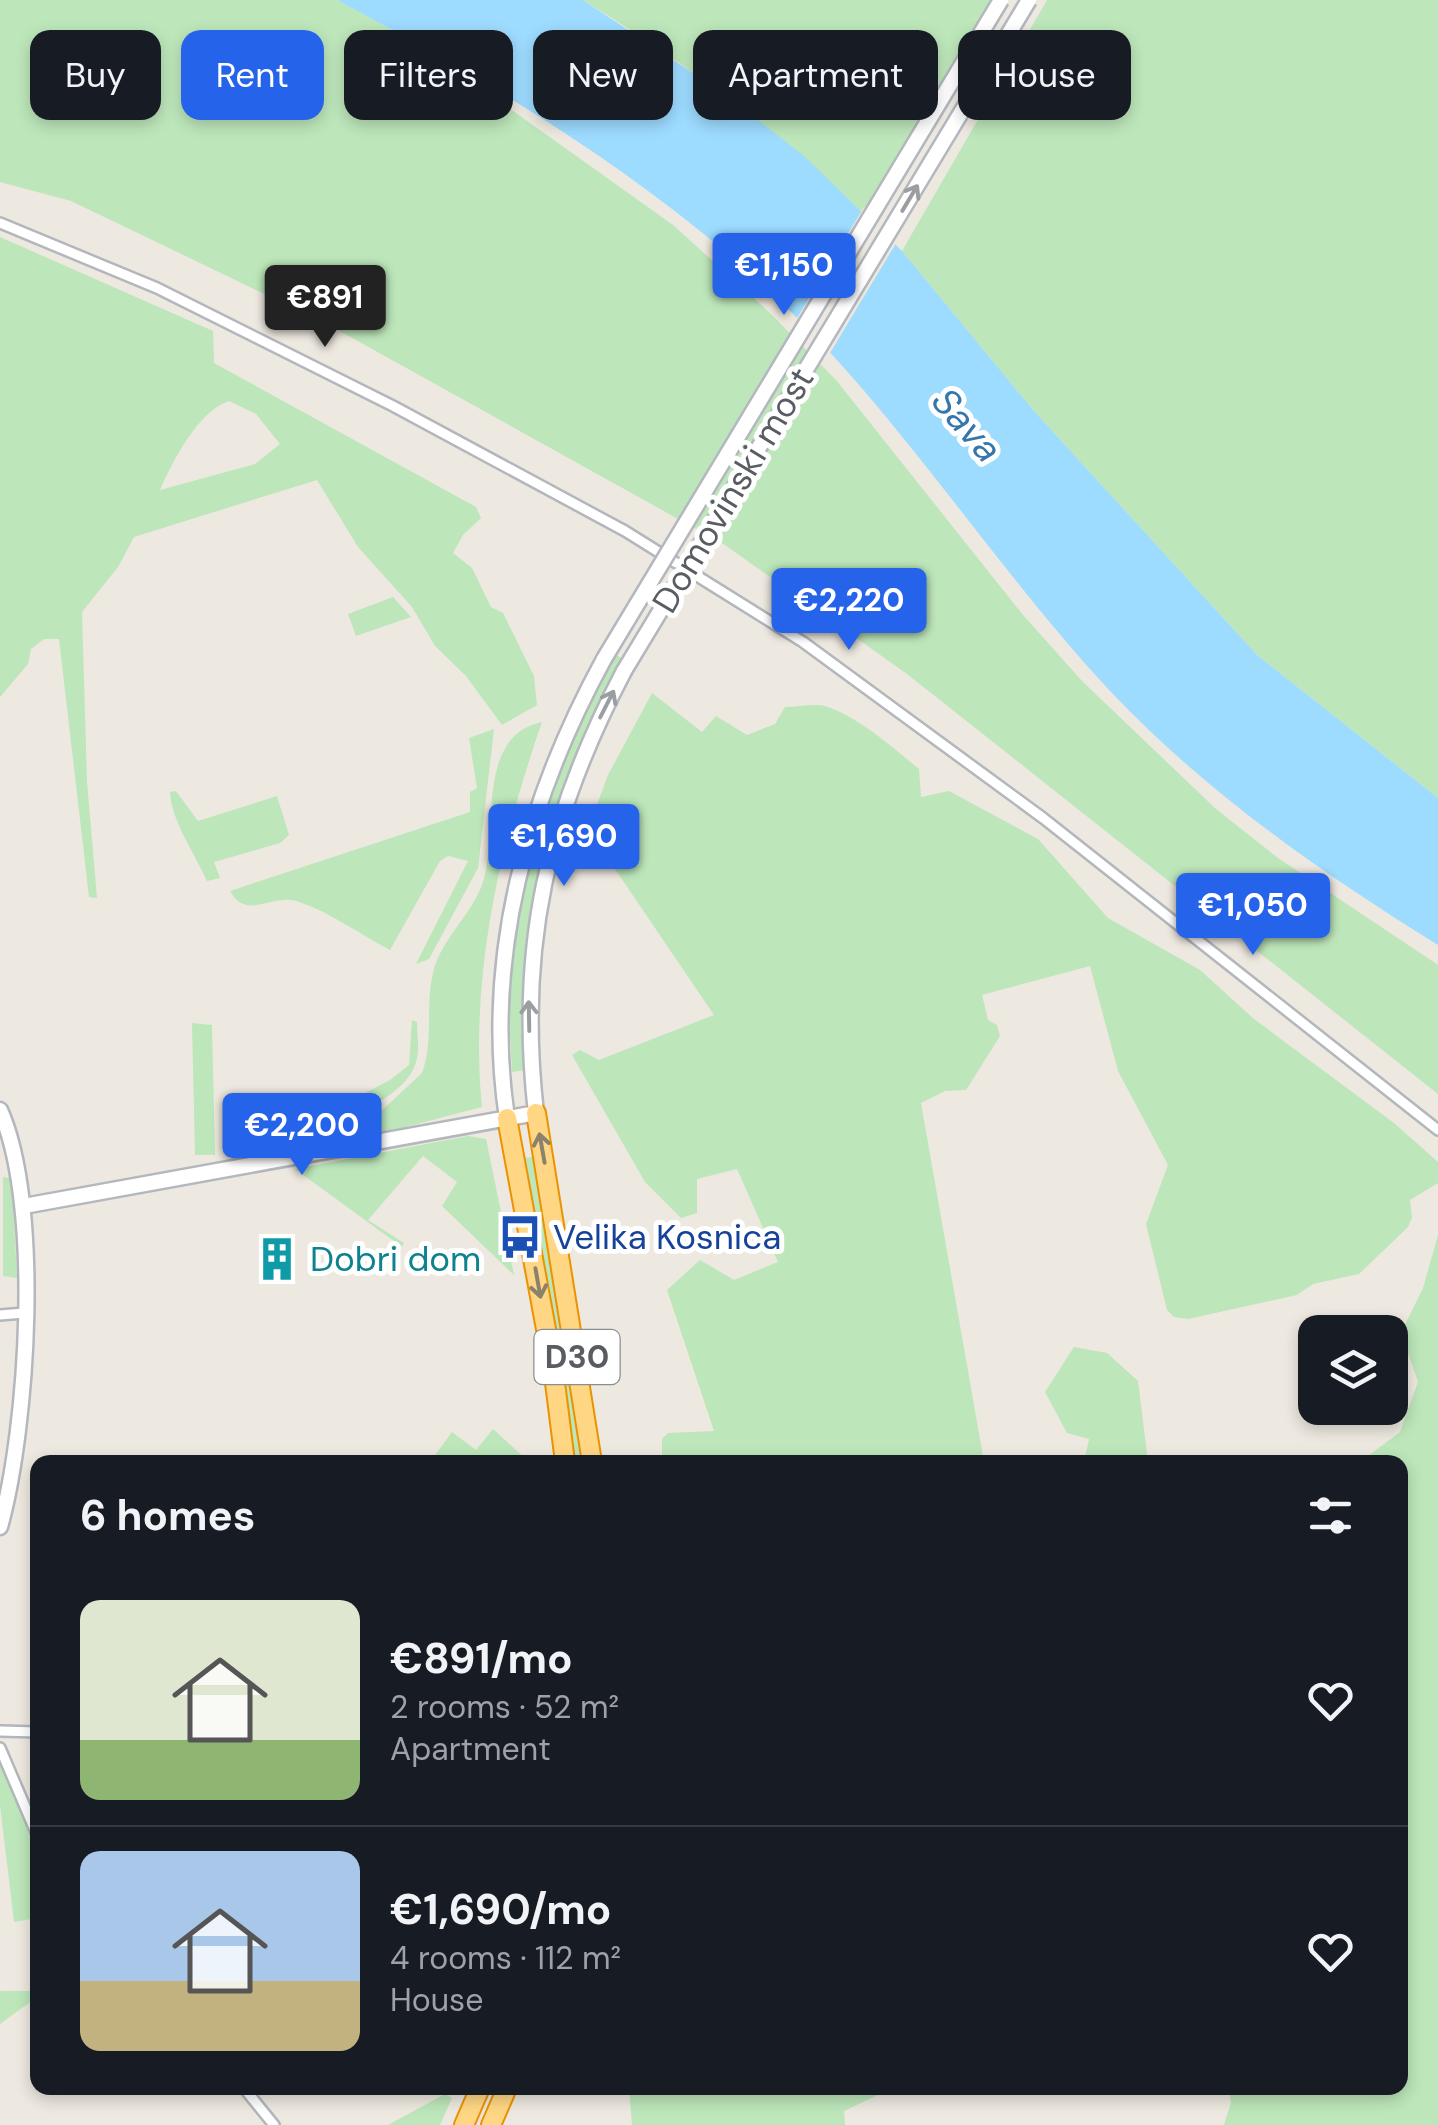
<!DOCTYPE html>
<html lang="en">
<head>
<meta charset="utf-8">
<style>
	body { margin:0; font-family:"DM Sans",sans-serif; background:#20242c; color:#f1f3f6; height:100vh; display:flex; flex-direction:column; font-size:38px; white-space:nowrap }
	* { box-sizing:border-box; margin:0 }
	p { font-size:32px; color:#9ea1a6 }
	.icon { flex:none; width:55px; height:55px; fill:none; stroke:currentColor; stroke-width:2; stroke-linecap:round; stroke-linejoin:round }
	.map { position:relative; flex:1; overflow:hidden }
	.drawer { position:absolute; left:30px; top:1455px; width:1378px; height:640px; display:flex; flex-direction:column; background:#171b24; border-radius:20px; box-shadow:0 5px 15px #0003 }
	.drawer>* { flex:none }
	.guide { position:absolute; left:30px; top:30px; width:1380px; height:90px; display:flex; gap:20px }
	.tools { position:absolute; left:1298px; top:1315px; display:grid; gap:20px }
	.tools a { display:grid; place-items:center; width:110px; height:110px; border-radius:20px; background:#171b24; box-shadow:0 5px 15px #0003; font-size:50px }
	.price { position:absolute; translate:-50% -85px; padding:0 22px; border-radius:10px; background:#2563eb; color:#fff; font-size:32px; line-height:65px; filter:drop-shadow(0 2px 5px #0008) }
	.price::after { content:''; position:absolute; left:50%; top:60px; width:30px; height:22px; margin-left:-15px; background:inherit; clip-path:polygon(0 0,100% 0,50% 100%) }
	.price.selected { background:#222; color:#fff }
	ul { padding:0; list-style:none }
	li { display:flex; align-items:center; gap:30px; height:250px; padding:0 50px }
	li+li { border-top:2px solid #363941 }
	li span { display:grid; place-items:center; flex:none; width:280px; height:200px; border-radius:20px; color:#555 }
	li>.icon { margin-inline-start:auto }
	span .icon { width:120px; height:120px; fill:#fffc; stroke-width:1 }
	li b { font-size:42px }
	h2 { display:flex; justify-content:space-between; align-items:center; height:120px; padding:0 50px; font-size:42px }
	.chip { padding:0 35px; border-radius:20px; background:#171b24; box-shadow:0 5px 15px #0003; font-size:35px; line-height:90px }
	.chip.selected { background:#2563eb; color:#fff }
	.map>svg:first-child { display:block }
	.green { fill:#bde6ba; fill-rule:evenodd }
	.water { fill:#9ddbff }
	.pier { fill:#ede9e0 }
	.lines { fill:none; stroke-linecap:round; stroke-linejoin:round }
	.street-casing { stroke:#b3b7bb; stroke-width:14 }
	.secondary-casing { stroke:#b4b8be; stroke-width:19 }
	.highway-casing { stroke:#ec9200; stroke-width:22 }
	.street { stroke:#fff; stroke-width:9 }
	.secondary { stroke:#fff; stroke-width:14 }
	.highway { stroke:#ffd784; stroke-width:18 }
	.secondary-bridge-casing { stroke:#b4b8be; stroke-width:19; stroke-linecap:butt }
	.secondary-bridge { stroke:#fff; stroke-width:14 }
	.oneway { stroke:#9b9ea1 }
	.oneway2 { stroke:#8b826c }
	.labels { text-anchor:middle; stroke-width:10; stroke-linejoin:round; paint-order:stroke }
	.shield { fill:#fff; stroke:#8b8e91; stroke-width:2.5 }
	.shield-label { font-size:32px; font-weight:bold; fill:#595d62 }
	.street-label { font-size:35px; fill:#595d62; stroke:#fff }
	.transit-label { font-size:35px; fill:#164399; stroke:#fff; text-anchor:start }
	.culture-label { font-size:35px; fill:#0d838f; stroke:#fff; text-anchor:start }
	.water-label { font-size:38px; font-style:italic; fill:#3577ac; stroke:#fff }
</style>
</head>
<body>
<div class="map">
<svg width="1438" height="2125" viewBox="0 0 1438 2125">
	<rect width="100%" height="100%" fill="#ede9e0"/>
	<!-- green -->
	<g class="green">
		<path d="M0,0H337L407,38L467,78L673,225L769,312L836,380L1023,615L1083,682L1216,809L1278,858L1438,965V1094L907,674L725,545L327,324L71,201L0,182Z"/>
		<path d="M583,0H992L866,216C780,132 685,63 583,0Z"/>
		<path d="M1047,0H1438V798L1257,655L1033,410L902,251Z"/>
		<path d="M0,237L213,331L214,363L476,507L481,518L463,535L453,553L472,568L491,607L503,613L534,676L537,705L502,725L466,676L435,646L412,607L358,547L317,480L134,537L118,567L82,612L87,781L97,898L89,897L59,639H44L31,649L28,664L0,697ZM229,401L256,414L280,444L255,464L160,490C172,462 199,410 229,401Z"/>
		<path d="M393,597L411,617L356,636L348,614Z"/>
		<path d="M614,653L625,661C554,791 516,921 526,1070L512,1072L507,975L520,891L559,760Z"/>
		<path d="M652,693L702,732L716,716L747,735L775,724L785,707C797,707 813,703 825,706C859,717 892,747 919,769L921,797L949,791L1038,839L1108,918L1200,970L1254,1019L1394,1123L1438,1162V1183L1410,1200L1412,1218L1408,1227L1359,1274L1313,1284L1297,1295L1188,1319L1174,1317L1167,1310L1146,1224L1168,1165L1118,1071L1090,966L982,995L988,1020L997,1025L1000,1036L966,1090L945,1091L921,1103L984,1462H662V1439L668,1433L714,1431L667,1290L700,1260L734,1280L778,1262L737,1169L697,1179V1213L681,1218L645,1182L572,1055L580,1050L599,1060L714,1015L617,872L586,834L608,775Z"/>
		<path d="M542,722C500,843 469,979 482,1107L348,1142L422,1073C434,1042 425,1005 433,973C441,939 470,917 482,885C500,837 473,736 542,722Z"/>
		<path d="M494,729L478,868L429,959L416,964L468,861L448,856L440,861L390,950C361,935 330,912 299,902C272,892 247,922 230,891L470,812V792L477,788L469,738Z"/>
		<path d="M176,791L198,821L277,796L289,835L280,843L214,862L220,878L207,881C195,854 171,820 170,792Z"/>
		<path d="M412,1020L417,1022C417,1035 420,1050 416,1062C408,1094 353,1115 329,1132L328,1112L390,1080L409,1065Z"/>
		<path d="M192,1023L212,1025L215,1155H195Z"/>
		<path d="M468,1136L486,1139L514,1275L442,1206L457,1182L423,1156L368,1220L404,1243L402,1247L295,1169Z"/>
		<path d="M534,1157L582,1446L583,1462H571L520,1158Z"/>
		<path d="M3,1177L12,1178L17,1278L3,1276Z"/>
		<path d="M1438,1235V2125H1224L1231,2102L1229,2088H1400V1462H1360L1400,1432L1418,1382L1401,1333L1423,1288Z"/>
		<path d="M1074,1347L1107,1353L1138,1381L1148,1462H1084L1089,1439L1067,1433L1045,1392Z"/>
		<path d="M493,1429L529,1462H430L452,1432L476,1450Z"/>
		<path d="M0,1760L37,1848V1918L14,1922L0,1805Z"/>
		<path d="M0,1991H37V1997L0,2024Z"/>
		<path d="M629,2088H878V2095L844,2111L845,2125H632Z"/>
		<path d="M445,2094L452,2098L440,2125H388Z"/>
	</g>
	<!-- water -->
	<path class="water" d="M337,0H583L726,95L804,156L902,251L1033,410L1257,655L1438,798V945C1320,872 1207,793 1111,692C994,567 903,419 779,300C650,177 492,83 337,0Z"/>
	<!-- pier -->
	<path class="pier" d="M864,207L898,240L827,358L794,323Z"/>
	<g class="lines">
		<!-- street casing -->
		<g class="street-casing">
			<g id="street">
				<path d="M0,223L157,288L393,406L625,531L803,642L1043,818L1438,1130"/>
				<path d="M0,1315L24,1313"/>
				<path d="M0,1731L38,1732"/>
				<path d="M0,1748L38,1837"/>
				<path d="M244,2088L274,2125"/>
			</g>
		</g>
		<!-- secondary casing -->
		<g class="secondary-casing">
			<g id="secondary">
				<path d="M0,1110C42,1204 28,1426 0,1527"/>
				<path d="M507,1118C483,958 527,800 604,659"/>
				<path d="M24,1206L536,1113C517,947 547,818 624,671"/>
			</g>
		</g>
		<!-- highway casing -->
		<g class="highway-casing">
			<g id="highway">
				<path d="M536,1113L592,1462"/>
				<path d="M507,1118L553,1367L565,1462"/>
				<path d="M464,2125L480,2088"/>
				<path d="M491,2125L507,2088"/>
			</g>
		</g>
		<!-- street -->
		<use href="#street" class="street"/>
		<!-- secondary -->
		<use href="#secondary" class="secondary"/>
		<!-- highway -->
		<use href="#highway" class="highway"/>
		<!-- secondary-bridge casing -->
		<g class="secondary-bridge-casing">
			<g id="secondary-bridge">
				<path d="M604,659L1001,0"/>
				<path d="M624,671L1029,0"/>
			</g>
		</g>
		<!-- secondary-bridge -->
		<use href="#secondary-bridge" class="secondary-bridge"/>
	</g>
	<!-- one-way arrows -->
	<defs><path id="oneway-shaft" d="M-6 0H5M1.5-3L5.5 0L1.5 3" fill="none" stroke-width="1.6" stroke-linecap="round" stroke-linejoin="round" transform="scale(2.5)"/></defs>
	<g class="oneway">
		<use href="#oneway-shaft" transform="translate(910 198) rotate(-59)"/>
		<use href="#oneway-shaft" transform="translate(607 704) rotate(-63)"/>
		<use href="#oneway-shaft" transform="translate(529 1016) rotate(-91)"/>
	</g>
	<g class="oneway2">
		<use href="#oneway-shaft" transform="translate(542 1148) rotate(-100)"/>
		<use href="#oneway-shaft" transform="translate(538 1283) rotate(80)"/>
	</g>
	<!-- icons -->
	<defs>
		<g id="bus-bare" transform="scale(3.45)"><path d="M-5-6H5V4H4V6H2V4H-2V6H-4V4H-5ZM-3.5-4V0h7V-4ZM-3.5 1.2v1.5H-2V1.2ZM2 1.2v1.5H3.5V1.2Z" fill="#1a4fb4" stroke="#fff" stroke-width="2.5" paint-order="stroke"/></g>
		<g id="building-bare" transform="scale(3.45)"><path d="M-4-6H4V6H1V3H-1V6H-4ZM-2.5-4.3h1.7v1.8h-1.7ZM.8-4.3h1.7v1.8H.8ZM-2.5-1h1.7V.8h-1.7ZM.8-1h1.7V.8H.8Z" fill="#0f9aa8" stroke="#fff" stroke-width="2.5" paint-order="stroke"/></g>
	</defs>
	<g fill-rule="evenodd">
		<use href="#bus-bare" x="520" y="1237"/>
		<use href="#building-bare" x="277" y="1259"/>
	</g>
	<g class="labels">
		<!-- shield labels -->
		<rect class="shield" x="534.5" y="1330" width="85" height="54" rx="8"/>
		<g class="shield-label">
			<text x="577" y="1368">D30</text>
		</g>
		<!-- street labels -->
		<g class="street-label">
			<text transform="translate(733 490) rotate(-59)" y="12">Domovinski most</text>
		</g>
		<!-- transit labels -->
		<g class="transit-label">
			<text x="553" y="1249">Velika Kosnica</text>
		</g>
		<!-- culture labels -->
		<g class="culture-label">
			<text x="310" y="1271">Dobri dom</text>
		</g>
		<!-- water labels -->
		<g class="water-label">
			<text transform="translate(967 425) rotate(49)" y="13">Sava</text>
		</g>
	</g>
</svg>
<div class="tools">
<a><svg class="icon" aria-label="layers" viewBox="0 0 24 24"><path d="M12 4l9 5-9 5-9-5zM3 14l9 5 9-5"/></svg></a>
</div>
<b class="price" style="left:784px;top:318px">€1,150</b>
<b class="price selected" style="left:325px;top:350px">€891</b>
<b class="price" style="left:849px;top:653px">€2,220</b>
<b class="price" style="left:564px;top:889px">€1,690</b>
<b class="price" style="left:1253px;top:958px">€1,050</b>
<b class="price" style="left:302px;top:1178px">€2,200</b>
<div class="guide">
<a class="chip">Buy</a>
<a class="chip selected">Rent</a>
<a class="chip">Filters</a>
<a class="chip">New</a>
<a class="chip">Apartment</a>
<a class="chip">House</a>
</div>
<section class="drawer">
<h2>6 homes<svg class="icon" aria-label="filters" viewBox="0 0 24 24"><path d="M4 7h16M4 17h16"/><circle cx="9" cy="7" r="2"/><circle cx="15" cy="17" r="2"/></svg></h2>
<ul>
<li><span style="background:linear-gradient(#dfe7d0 70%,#8fb573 0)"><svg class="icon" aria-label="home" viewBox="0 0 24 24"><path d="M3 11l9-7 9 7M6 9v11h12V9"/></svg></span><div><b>€891/mo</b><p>2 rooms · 52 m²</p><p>Apartment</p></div><svg class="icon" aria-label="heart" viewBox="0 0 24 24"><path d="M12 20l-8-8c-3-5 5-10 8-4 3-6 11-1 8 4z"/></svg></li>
<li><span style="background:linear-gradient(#a9c7e8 65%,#c2b280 0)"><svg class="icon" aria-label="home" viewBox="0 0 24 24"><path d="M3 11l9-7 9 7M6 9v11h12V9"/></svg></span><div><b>€1,690/mo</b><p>4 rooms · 112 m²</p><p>House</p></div><svg class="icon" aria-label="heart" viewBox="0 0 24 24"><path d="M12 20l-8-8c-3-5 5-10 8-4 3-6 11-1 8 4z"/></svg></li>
</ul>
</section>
</div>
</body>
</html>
